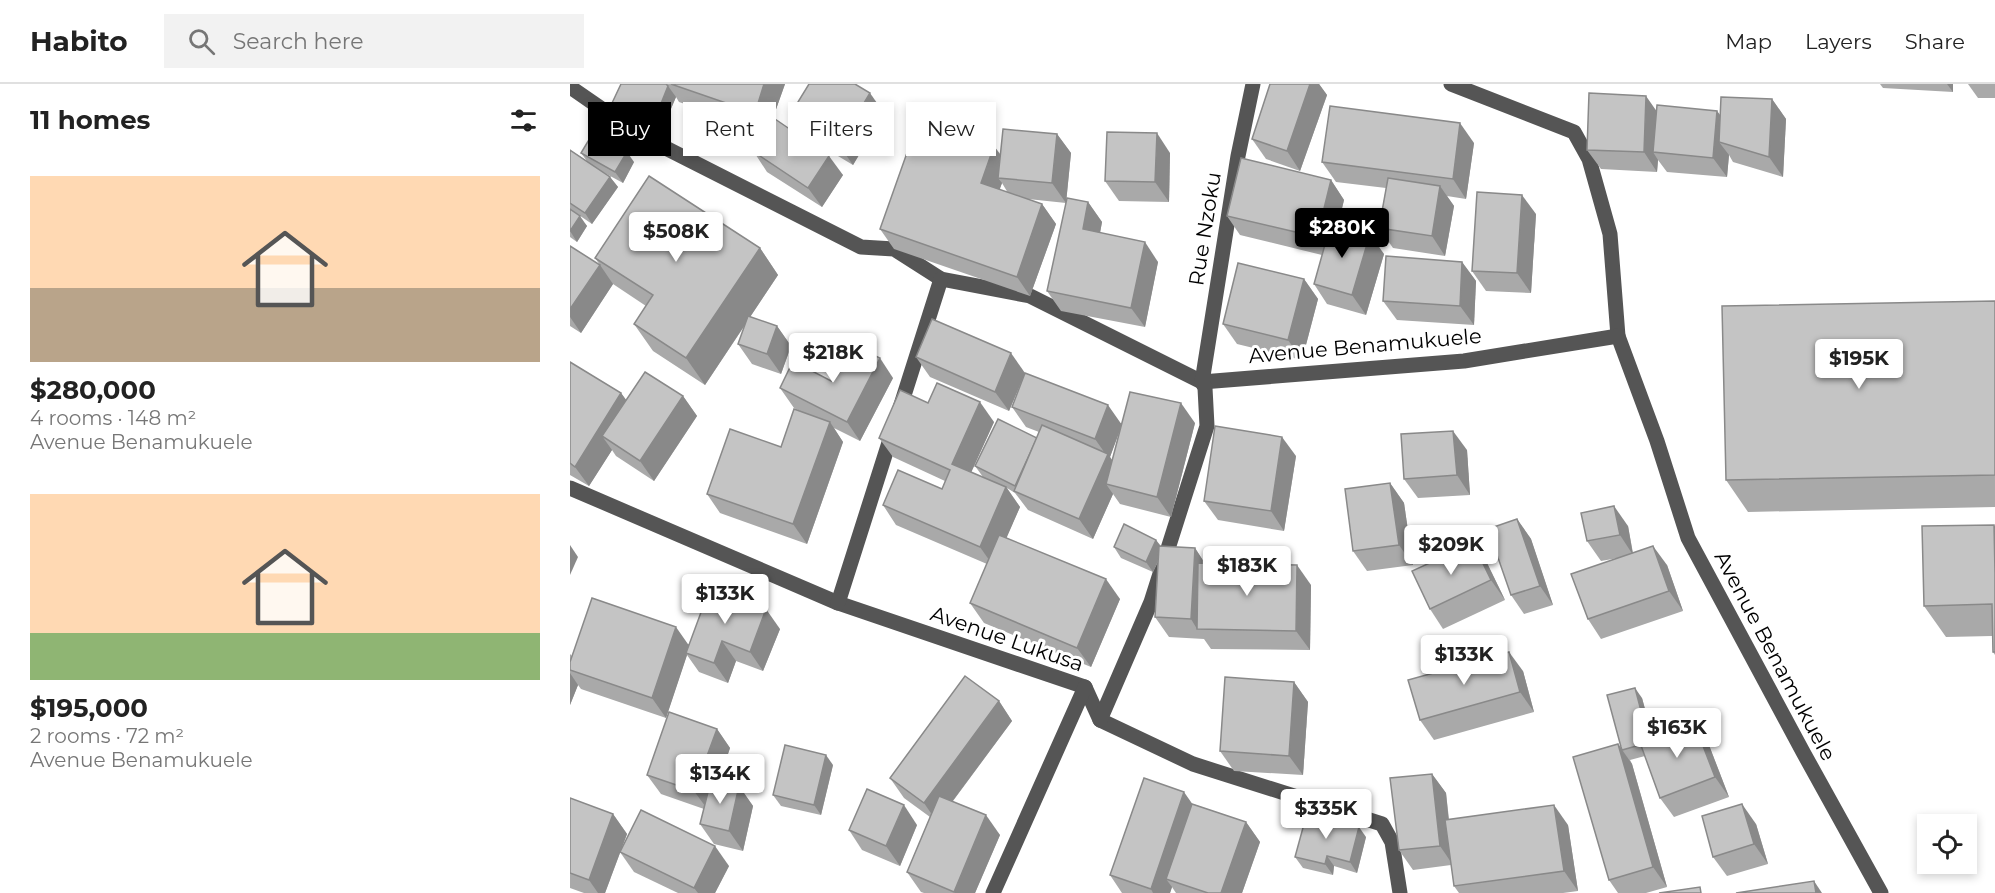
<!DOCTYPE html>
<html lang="en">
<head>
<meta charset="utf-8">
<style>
	body { margin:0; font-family:Montserrat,sans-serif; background:#f2f2f2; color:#222; height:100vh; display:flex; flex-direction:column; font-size:22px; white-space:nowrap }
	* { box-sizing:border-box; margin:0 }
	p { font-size:20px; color:#767676 }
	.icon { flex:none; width:33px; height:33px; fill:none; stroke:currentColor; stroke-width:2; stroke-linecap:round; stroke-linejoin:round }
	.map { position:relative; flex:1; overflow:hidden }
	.panel { display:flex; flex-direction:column; background:#fff; width:570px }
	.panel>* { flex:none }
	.guide { position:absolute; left:18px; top:18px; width:570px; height:54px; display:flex; gap:12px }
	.tools { position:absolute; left:1347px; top:730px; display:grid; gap:12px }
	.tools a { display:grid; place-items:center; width:60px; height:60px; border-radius:0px; background:#fff; box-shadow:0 3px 9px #0003; font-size:30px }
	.price { position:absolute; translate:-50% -51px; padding:0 14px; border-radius:6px; background:#fff; color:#222; font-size:20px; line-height:39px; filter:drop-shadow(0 2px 3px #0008) }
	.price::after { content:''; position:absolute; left:50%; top:36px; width:18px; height:14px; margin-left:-9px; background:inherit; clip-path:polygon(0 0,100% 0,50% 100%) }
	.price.active { background:#000; color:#fff }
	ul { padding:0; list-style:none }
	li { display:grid; align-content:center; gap:12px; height:318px; padding:0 30px }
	li span { display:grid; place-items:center; height:186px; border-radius:0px; color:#555 }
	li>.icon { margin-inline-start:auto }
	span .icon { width:108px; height:108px; fill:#fffc; stroke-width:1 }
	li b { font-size:26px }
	h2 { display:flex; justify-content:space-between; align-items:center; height:72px; padding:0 30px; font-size:26px }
	.tag { padding:0 21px; border-radius:0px; background:#fff; box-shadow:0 3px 9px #0003; font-size:21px; line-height:54px }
	.tag.active { background:#000; color:#fff }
	header { display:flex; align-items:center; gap:36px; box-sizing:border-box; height:84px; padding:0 30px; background:#fff; border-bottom:2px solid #e0e0e0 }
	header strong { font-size:28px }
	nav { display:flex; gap:33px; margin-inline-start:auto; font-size:21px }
	.search { width:420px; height:54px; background:#f2f2f2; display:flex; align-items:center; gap:15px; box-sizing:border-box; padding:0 21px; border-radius:0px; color:#767676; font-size:22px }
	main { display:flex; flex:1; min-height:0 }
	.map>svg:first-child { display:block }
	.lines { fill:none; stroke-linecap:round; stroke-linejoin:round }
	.minor { stroke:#555; stroke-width:15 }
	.wall { fill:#a9a9a9; fill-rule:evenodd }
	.shaded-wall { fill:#898989 }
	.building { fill:#c4c4c4; stroke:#898989; stroke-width:1.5 }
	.labels { text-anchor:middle; stroke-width:6; stroke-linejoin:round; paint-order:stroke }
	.street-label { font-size:21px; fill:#000; stroke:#fff }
</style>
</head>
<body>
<header>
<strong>Habito</strong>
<div class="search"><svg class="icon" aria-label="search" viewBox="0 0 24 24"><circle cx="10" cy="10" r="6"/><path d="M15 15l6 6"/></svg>Search here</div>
<nav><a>Map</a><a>Layers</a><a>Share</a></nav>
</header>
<main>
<section class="panel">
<h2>11 homes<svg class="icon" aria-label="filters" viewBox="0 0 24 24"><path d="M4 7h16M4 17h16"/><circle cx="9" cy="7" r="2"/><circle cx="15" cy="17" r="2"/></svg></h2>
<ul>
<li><span style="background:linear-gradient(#ffd9b3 60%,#b9a48a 0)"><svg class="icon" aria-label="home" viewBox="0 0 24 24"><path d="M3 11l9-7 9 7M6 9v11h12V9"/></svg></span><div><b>$280,000</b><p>4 rooms · 148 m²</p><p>Avenue Benamukuele</p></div></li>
<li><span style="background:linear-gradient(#ffd9b3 75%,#8fb573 0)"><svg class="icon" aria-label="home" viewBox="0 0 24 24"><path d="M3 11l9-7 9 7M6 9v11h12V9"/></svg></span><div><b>$195,000</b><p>2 rooms · 72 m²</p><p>Avenue Benamukuele</p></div></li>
</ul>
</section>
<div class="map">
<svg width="1425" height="809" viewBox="0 0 1425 809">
	<rect width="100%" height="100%" fill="#fff"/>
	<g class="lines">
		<!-- minor -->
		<g class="minor">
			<path d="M881,0L1004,48L1019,75L1040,150L1048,252"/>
			<path d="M0,3L68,50L291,163L324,165L371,195L460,212L632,298L894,277L1048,252L1087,357L1118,454L1233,668L1311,809"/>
			<path d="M0,404L268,519L515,603L530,636L623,680L812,740L822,758L830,809"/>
			<path d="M268,519L371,195"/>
			<path d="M530,636L581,518L637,342L635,304L632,298L668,72L683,0"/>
			<path d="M423,809L515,603"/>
		</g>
	</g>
	<!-- wall -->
	<g class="wall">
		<path d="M51,0H215L200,42L273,91L252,123L197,88L184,68L197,48L109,18L106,13L91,48L50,30L42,19Z"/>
		<path d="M700,0H749L757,11L730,87L696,75L682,55Z"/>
		<path d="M1310,0H1383V8L1313,4Z"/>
		<path d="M1398,0H1425V14H1408Z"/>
		<path d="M1202,15L1216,35L1213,93L1163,78L1159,71L1157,93L1097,88L1088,76L1087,88L1031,85L1017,66L1147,27L1150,31Z"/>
		<path d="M314,29L283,81L233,51L220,31Z"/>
		<path d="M487,50L501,69L496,119L458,115L472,120L486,140L460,212L324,165L310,145L424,62L431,71ZM432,99L438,109L429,106Z"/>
		<path d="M904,59L896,115L877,112L884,122L875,172L823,164L809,144L816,104L766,98L752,78Z"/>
		<path d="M0,66L17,77L11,69L64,78L53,99L31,87L40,93L48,103L22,140L0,125Z"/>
		<path d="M600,69L599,118L549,117L535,97Z"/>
		<path d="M761,96L774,116L768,141L814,170L796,231L757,220L744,200L752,171L670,151L657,132Z"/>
		<path d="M518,118L532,138L530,149L588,178L575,243L491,227L477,207Z"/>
		<path d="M0,125L17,142L7,158L0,153Z"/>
		<path d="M966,130L961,209L916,207L902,187Z"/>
		<path d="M0,162L30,181L25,174L190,164L208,191L180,233L207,242L221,262L211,290L182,280L168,260L175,241L135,301L83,267L64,240L76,222L43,200L11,249L0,242Z"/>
		<path d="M892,178L906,197L904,241L827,236L813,217Z"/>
		<path d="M734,195L748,215L732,276L667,260L653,240Z"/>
		<path d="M1425,217V423L1178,428L1156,396Z"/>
		<path d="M346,273L455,289L552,340L625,339L601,433L550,420L543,410L523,455L458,426L445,409L437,404L450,423L436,454L550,515L521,583L414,539L400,519L417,480L326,441L313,421L372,405L375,397L323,373L309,354L358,319L424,338L401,388L425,399L413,393L405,382L467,354L469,348L456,343L442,323L453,294L439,327L360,293ZM550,345L542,377L540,373Z"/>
		<path d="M0,278L51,309L56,316L113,312L127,332L84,397L46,372L42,366L19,402L0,391Z"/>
		<path d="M323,294L290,357L264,344L273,358L237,460L150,429L137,410L211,363L230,327L224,324L210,304L263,298Z"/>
		<path d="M897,366L900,411L848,414L834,395Z"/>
		<path d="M726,372L714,447L648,436L634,417Z"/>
		<path d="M820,399L834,419L843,481L797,487L783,467Z"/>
		<path d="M947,435L961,455L983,521L954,530L941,511Z"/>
		<path d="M1424,441L1425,443V571L1423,568L1422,552L1376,553L1354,522Z"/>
		<path d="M1058,442L1063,469L1097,481L1113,527L1031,555L1018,535L1048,474L1031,477L1017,457Z"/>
		<path d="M586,456L591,462L625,464L635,480L741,501L740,566L641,565L634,555L599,553L585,533L588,478L583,488L551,474L544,463Z"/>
		<path d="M903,459L917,479L935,516L873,545L860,525Z"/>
		<path d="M210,545L193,587L166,577L158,599L129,588L117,571L96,634L11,605L8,601L0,621V570L2,572L119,560Z"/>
		<path d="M953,587L964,628L864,656L850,636Z"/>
		<path d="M724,598L738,618L733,691L664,687L650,667Z"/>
		<path d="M1072,614L1082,651L1137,656L1159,713L1104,733L1090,714L1075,672L1060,676L1062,680L1097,803L1076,809H1048L1039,796L1048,660L1051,663Z"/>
		<path d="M429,617L442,637L383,717L430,751L405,809H354L351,808L337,788L360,733L334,714L320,694Z"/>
		<path d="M147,645L160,664L149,698L169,702L183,722L173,767L144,760L130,740L134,725L91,710L77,691Z"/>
		<path d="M263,681L251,731L211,722L203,711Z"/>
		<path d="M862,690L876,709L879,735L998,741L1008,807L993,809H889L884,802L881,781L843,786L829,766Z"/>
		<path d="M0,714L43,730L57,750L35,809H14L0,804Z"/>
		<path d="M623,720L676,738L690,758L672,809H606L602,803L600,809H552L540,791Z"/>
		<path d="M1186,740L1198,780L1157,792L1143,773Z"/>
		<path d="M347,741L330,782L292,766L279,746Z"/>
		<path d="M796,753L787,789L764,782L763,791L733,784L725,773Z"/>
		<path d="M50,768L159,782L145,809H108L64,788Z"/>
	</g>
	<!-- shaded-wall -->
	<g class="shaded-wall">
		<path d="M194,0H215L198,48L185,29Z"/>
		<path d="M740,0H749L757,11L730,87L717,67Z"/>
		<path d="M1377,0H1383V8Z"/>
		<path d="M98,2L106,13L91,48L84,37Z"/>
		<path d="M300,9L314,29L283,81L269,61Z"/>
		<path d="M1076,12L1090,32L1083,68L1088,76L1087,88L1074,68Z"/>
		<path d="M1202,15L1216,35L1213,93L1199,73Z"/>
		<path d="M1147,27L1161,46L1149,58L1159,71L1157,93L1143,74Z"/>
		<path d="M890,39L904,59L896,115L883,95Z"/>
		<path d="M587,49L600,69L599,118L585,98Z"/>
		<path d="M487,50L501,69L496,119L482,99Z"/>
		<path d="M424,62L438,82L428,94L432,99L425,119L411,99Z"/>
		<path d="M57,68L64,78L53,99L45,88Z"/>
		<path d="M259,72L273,91L252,123L238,104Z"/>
		<path d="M40,93L48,103L22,140L15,129Z"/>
		<path d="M761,96L774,116L760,173L747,153Z"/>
		<path d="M870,102L884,122L875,172L862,152Z"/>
		<path d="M952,111L966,130L961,209L947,189Z"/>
		<path d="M518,118L532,138L527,165L513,145Z"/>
		<path d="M472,120L486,140L460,212L447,193Z"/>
		<path d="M10,132L17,142L7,158L0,147Z"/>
		<path d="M800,150L814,170L796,231L782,211Z"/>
		<path d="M575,158L588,178L575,243L561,224Z"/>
		<path d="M190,164L208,191L135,301L116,274Z"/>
		<path d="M892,178L906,197L904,241L890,222Z"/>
		<path d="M30,181L43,200L11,249L0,233V225Z"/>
		<path d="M734,195L748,215L732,276L718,256Z"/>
		<path d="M207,242L221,262L211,290L197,270Z"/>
		<path d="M441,269L455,289L439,327L425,308Z"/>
		<path d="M310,274L323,294L290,357L277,338Z"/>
		<path d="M51,309L65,328L32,352L42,366L19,402L5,383Z"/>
		<path d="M113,312L127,332L84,397L70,377Z"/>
		<path d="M410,318L424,338L396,400L382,380Z"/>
		<path d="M611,319L625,339L601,433L587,413Z"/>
		<path d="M538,321L552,341L540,373L552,390L536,400L543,410L523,455L509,435L537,372L525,355Z"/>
		<path d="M260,338L273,358L237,460L223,440Z"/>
		<path d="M883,347L897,366L900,411L887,391Z"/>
		<path d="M712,353L726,372L714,447L701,427Z"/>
		<path d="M820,399L834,419L843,481L829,461Z"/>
		<path d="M436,403L450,423L424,483L410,463Z"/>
		<path d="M1044,422L1058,442L1063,471L1050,451Z"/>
		<path d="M947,435L961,455L983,521L970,502Z"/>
		<path d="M1424,441L1425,443V489Z"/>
		<path d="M586,456L593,466L583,488L576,478Z"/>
		<path d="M903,459L917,479L935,516L921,496Z"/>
		<path d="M0,461L8,473L0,491Z"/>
		<path d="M1083,462L1097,481L1113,527L1099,507Z"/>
		<path d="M625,464L638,484L627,545L621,535Z"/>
		<path d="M727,481L741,501L740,566L726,547Z"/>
		<path d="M536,495L550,515L521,583L507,564Z"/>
		<path d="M196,525L210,545L193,587L180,568Z"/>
		<path d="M106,543L120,563L116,569L117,571L96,634L82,614Z"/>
		<path d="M152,557L166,577L158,599L144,579Z"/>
		<path d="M939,568L953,587L964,628L950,608Z"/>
		<path d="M0,589L8,601L0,621Z"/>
		<path d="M724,598L738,618L733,691L719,672Z"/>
		<path d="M1065,604L1072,614L1087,669L1079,658Z"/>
		<path d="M429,617L442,637L367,738L354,719Z"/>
		<path d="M1123,636L1137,656L1159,713L1145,693Z"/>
		<path d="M147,645L160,664L138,726L124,707Z"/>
		<path d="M1048,660L1062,680L1097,803L1083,783Z"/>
		<path d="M256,671L263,681L251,731L244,721Z"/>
		<path d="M862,690L876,709L883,781L870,762Z"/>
		<path d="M169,702L183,722L173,767L159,747Z"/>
		<path d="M614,708L628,728L596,795L602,803L600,809H583L581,805Z"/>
		<path d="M1172,720L1186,740L1198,780L1184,760Z"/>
		<path d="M334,721L347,741L330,782L316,762Z"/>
		<path d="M984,721L998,741L1008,807L994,787Z"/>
		<path d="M43,730L57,750L35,809H28L19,796Z"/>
		<path d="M416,731L430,751L405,809H385L384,808Z"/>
		<path d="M676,738L690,758L672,809H651Z"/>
		<path d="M789,743L796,753L787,789L780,778Z"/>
		<path d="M145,762L159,782L145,809H128L124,804Z"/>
		<path d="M757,772L764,782L763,791L755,780Z"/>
		<path d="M1244,797L1252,809H1246Z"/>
	</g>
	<!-- building -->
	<g class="building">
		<path d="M51,0H96L98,2L84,37L42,19Z"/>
		<path d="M101,0H194L185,29Z"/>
		<path d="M239,0H285L300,9L269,61L220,31Z"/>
		<path d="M700,0H740L717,67L682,55Z"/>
		<path d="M1019,9L1076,12L1074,68L1017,66Z"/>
		<path d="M1151,13L1202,15L1199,73L1149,58Z"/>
		<path d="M1087,21L1147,27L1143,74L1083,68Z"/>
		<path d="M760,22L890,39L883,95L752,78Z"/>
		<path d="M205,35L259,72L238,104L184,68Z"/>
		<path d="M349,35L424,62L411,99L472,120L447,193L310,145Z"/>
		<path d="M433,45L487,50L482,99L428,94Z"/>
		<path d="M537,48L587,49L585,98L535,97Z"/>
		<path d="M23,49L57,68L45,88L11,69Z"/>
		<path d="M0,66L40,93L15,129L0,119Z"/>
		<path d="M671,74L761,96L747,153L657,132Z"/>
		<path d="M79,92L190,164L116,274L64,240L83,211L25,174Z"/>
		<path d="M818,94L870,102L862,152L809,144Z"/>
		<path d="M907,108L952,111L947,189L902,187Z"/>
		<path d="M497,114L518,118L513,145L575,158L561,224L477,207Z"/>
		<path d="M0,125L10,132L0,147Z"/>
		<path d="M761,139L800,150L782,211L744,200Z"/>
		<path d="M0,162L30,181L0,225Z"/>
		<path d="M816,172L892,178L890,222L813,217Z"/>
		<path d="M668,179L734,195L718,256L653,240Z"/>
		<path d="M1425,217V391L1156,396L1152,222Z"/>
		<path d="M178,232L207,242L197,270L168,260Z"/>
		<path d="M362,235L441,269L425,308L346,273Z"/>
		<path d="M282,261L310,274L277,338L210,304L223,277L263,298Z"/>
		<path d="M0,278L51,309L5,383L0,379Z"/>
		<path d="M75,288L113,312L70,377L32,352Z"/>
		<path d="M455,289L538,321L525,355L442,323Z"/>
		<path d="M367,299L410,318L382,380L436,403L410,463L313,421L328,386L372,405L380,386L309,354L330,306L358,319Z"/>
		<path d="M560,308L611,319L587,413L536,400Z"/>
		<path d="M224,325L260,338L223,440L137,410L160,345L211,363Z"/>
		<path d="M428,335L467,354L445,402L405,382Z"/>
		<path d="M472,341L538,370L509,435L444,407Z"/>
		<path d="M645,342L712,353L701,427L634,417Z"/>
		<path d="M883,347L887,391L834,395L831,350Z"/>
		<path d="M820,399L829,461L783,467L775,405Z"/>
		<path d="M1044,422L1050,451L1017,457L1011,429Z"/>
		<path d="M947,435L970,502L941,511L918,445Z"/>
		<path d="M554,440L586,456L576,478L544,463Z"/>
		<path d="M1424,441L1425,489V568H1423L1422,520L1354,522L1352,442Z"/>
		<path d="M429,451L536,495L507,564L400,519Z"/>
		<path d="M903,459L921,496L860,525L842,487Z"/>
		<path d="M589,462L625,464L621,535L585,533Z"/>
		<path d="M1083,462L1099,507L1018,535L1001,490Z"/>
		<path d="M628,479L727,481L726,547L627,545Z"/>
		<path d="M140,504L196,525L180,568L152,557L144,579L116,569Z"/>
		<path d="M22,514L106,543L82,614L0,586V578Z"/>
		<path d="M939,568L950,608L850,636L838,596Z"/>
		<path d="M395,592L429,617L354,719L320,694Z"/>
		<path d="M655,593L724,598L719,672L650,667Z"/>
		<path d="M1065,604L1078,653L1069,656L1070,661L1052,666L1051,663L1037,611Z"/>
		<path d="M99,628L147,645L124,707L77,691Z"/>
		<path d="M1123,636L1145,693L1090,714L1069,656Z"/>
		<path d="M1048,660L1083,783L1039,796L1003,673Z"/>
		<path d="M215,661L256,671L244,721L203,711Z"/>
		<path d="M862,690L870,762L829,766L820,694Z"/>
		<path d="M574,694L614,708L581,805L540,791Z"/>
		<path d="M141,696L169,702L159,747L130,740Z"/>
		<path d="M297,705L334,721L316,762L279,746Z"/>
		<path d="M369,712L416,731L384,808L337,788Z"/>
		<path d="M0,714L43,730L19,796L0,789Z"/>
		<path d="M622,720L676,738L651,809H638L596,795Z"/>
		<path d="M1172,720L1184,760L1143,773L1132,732Z"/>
		<path d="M984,721L994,787L884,802L875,736Z"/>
		<path d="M71,726L145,762L124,804L50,768Z"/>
		<path d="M737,729L789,743L780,778L757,772L755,780L725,773Z"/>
		<path d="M1244,797L1246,809H1166Z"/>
		<path d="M1130,803L1131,809H1089Z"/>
	</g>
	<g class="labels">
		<!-- street labels -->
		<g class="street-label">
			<text transform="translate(635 145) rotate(-81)" y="7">Rue Nzoku</text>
			<text transform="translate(795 262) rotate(-5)" y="7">Avenue Benamukuele</text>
			<text transform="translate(437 555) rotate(19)" y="7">Avenue Lukusa</text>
			<text transform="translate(1205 572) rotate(62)" y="7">Avenue Benamukuele</text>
		</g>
	</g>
</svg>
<div class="tools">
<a><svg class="icon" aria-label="locate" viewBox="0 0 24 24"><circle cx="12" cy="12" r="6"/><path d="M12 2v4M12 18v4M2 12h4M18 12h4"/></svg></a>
</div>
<b class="price active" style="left:772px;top:175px">$280K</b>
<b class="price" style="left:106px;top:179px">$508K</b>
<b class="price" style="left:263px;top:300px">$218K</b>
<b class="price" style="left:1289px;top:306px">$195K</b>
<b class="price" style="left:881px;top:492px">$209K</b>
<b class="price" style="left:677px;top:513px">$183K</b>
<b class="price" style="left:155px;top:541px">$133K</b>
<b class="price" style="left:894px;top:602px">$133K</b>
<b class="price" style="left:1107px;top:675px">$163K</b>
<b class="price" style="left:150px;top:721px">$134K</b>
<b class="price" style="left:756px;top:756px">$335K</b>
<div class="guide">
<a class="tag active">Buy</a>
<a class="tag">Rent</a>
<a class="tag">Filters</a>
<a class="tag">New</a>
</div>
</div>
</main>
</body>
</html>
